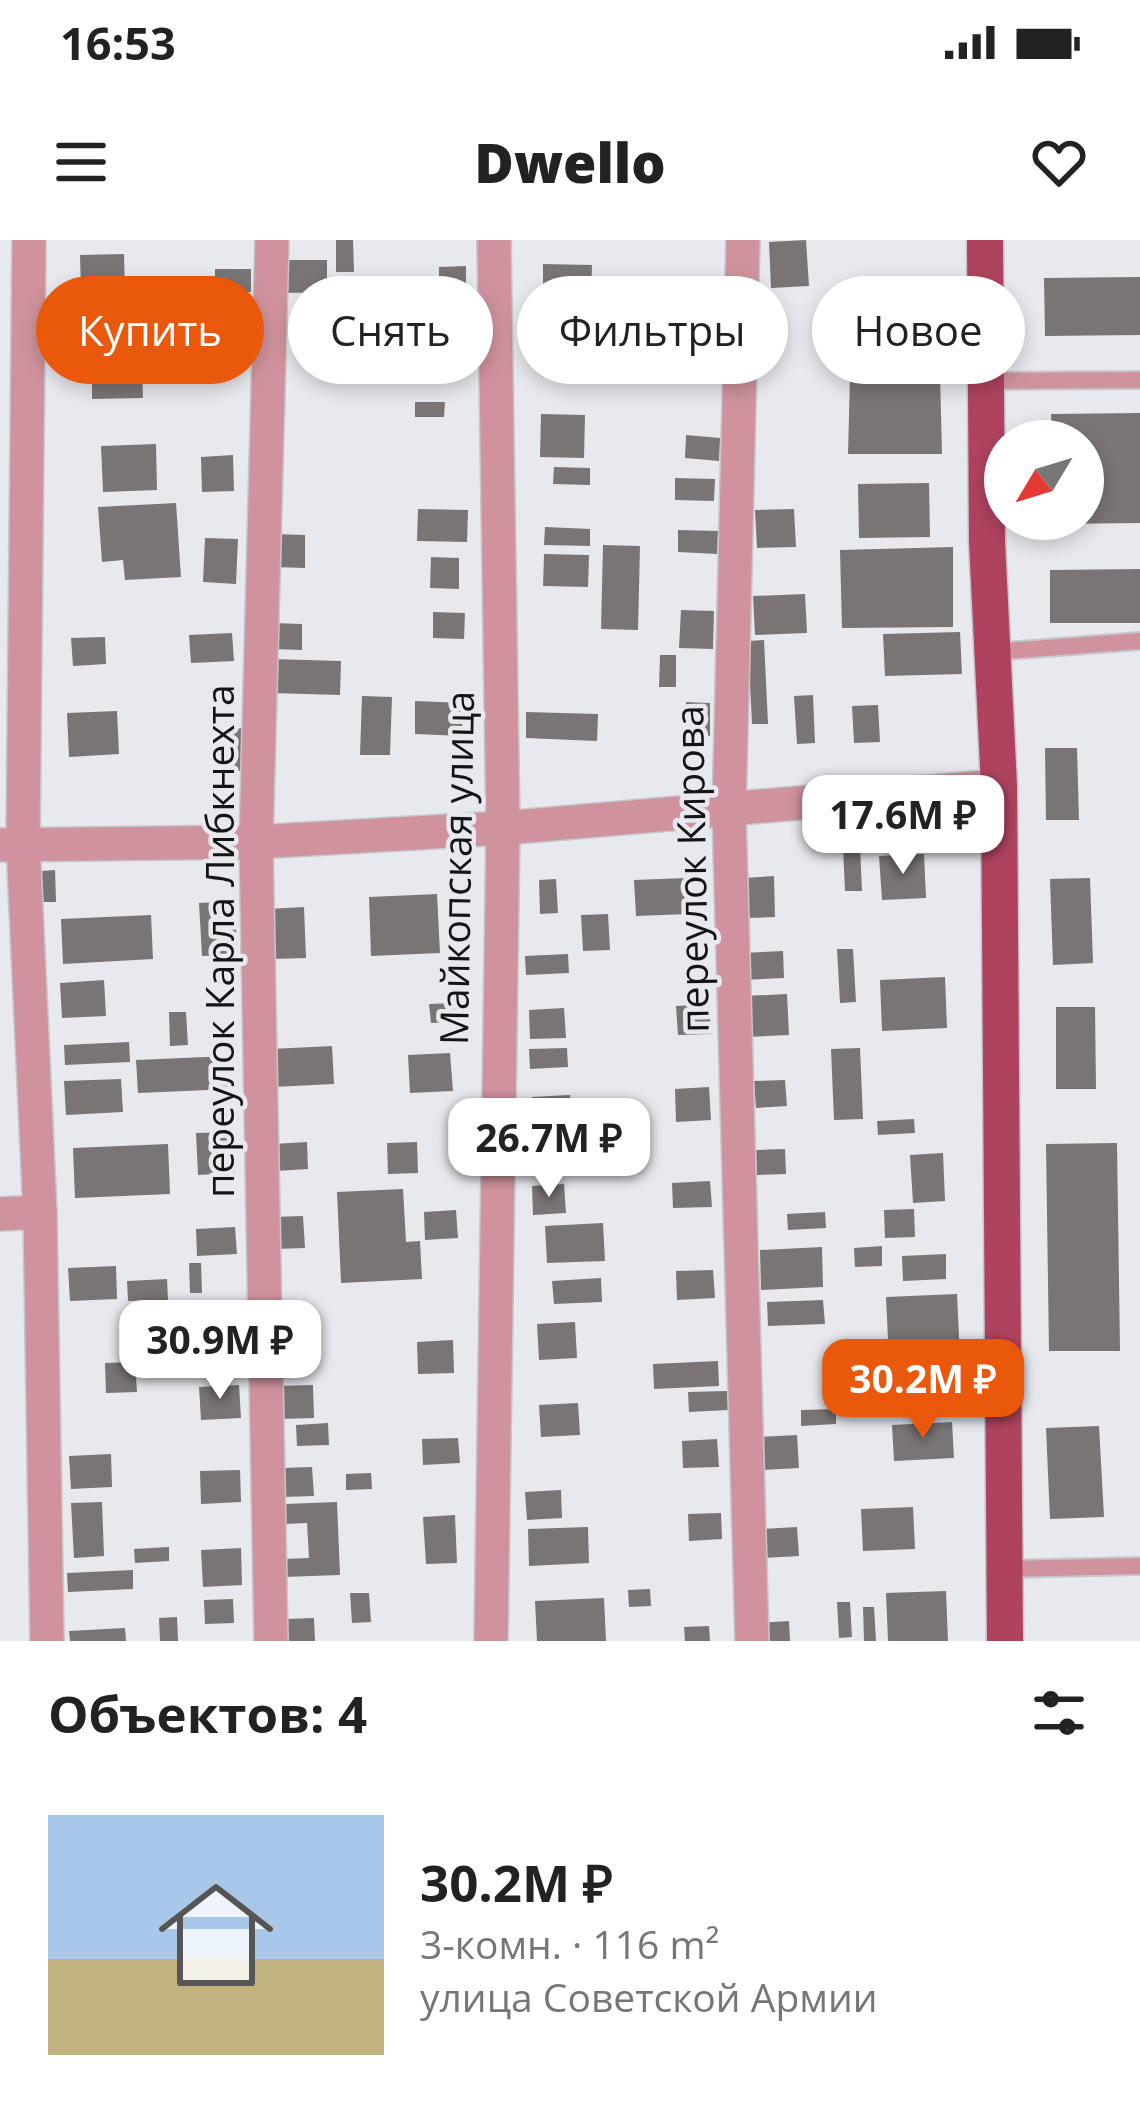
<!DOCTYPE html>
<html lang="ru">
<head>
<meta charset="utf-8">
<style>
	body { margin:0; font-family:"Open Sans",sans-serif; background:#f6f6f6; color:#222; height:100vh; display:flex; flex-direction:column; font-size:45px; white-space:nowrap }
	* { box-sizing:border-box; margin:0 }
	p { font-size:39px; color:#767676 }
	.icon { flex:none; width:66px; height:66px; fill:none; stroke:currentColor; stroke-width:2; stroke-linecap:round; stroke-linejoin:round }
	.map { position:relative; height:1401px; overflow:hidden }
	.details { display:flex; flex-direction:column; background:#fff; flex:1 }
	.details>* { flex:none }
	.guide { position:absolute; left:36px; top:36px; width:1068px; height:108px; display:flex; gap:24px }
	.needle { width:78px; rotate:232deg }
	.buttons { position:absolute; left:984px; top:180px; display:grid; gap:24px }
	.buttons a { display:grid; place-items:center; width:120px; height:120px; border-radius:50%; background:#fff; box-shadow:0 6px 18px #0003; font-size:60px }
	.price { position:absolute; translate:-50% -102px; padding:0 27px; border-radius:24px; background:#fff; color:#222; font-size:39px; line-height:78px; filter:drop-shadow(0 3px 6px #0008) }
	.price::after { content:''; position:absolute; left:50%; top:72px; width:36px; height:27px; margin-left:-18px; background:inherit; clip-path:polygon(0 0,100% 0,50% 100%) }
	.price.active { background:#ea580c; color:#fff }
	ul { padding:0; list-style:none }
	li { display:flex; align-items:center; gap:36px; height:300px; padding:0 48px }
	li+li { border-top:3px solid #e0e0e0 }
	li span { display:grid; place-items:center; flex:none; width:336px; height:240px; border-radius:0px; color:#555 }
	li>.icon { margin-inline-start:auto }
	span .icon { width:144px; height:144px; fill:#fffc; stroke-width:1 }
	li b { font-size:51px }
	h2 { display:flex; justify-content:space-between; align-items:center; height:144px; padding:0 48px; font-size:51px }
	.pill { padding:0 42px; border-radius:54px; background:#fff; box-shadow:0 6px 18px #0003; font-size:42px; line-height:108px }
	.pill.active { background:#ea580c; color:#fff }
	.status { display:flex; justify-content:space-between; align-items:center; height:84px; padding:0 60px; background:#fff; direction:ltr }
	.status svg { height:33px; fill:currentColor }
	header { display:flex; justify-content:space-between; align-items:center; height:156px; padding:0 48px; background:#fff; font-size:54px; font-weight:800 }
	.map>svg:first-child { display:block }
	.building { fill:#7a7574 }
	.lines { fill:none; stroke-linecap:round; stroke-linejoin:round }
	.lane-casing { stroke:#c6c7cb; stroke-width:20 }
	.street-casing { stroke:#c6c7cb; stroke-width:36 }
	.primary-casing { stroke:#c6c7cb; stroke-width:39 }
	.lane { stroke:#d0939d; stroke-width:16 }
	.street { stroke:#d0939d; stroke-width:33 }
	.primary { stroke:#af435e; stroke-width:36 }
	.labels { text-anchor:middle; stroke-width:9; stroke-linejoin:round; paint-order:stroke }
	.street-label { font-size:39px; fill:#141416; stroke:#e8e9ee }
</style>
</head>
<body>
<div class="status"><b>16:53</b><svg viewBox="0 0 49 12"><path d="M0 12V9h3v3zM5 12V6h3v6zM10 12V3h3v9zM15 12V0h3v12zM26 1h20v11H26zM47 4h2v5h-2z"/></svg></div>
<header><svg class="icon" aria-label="menu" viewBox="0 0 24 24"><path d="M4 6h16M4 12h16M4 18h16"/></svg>Dwello<svg class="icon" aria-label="heart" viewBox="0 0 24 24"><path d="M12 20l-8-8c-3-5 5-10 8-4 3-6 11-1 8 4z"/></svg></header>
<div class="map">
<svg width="1140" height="1401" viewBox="0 0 1140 1401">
	<rect width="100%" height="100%" fill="#e8e9ee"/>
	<!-- building -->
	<g class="building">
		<path d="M336,0H353L354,32H336Z"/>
		<path d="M806,0L809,46L771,48L769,2Z"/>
		<path d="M124,14L125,50H81L80,15Z"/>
		<path d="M285,20H327V52L286,53Z"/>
		<path d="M543,24L592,25L591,60L543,58Z"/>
		<path d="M466,26V51L439,52V27Z"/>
		<path d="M215,29H251V52L215,53Z"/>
		<path d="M1140,37V95L1045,96L1044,38Z"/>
		<path d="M606,40L647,41L644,126L604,125Z"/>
		<path d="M192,57L193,91H177L176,58Z"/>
		<path d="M542,69H559L558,98H541Z"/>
		<rect x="210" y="74" width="36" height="24"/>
		<path d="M133,90V115L84,116V91Z"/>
		<path d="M421,96L455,97L454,116L421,115Z"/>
		<path d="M663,96L725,97L724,135L662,133Z"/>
		<path d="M193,113L194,141H176L175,114Z"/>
		<path d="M142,127L143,158L92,159V128Z"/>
		<path d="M940,134L942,214H848L850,136Z"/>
		<path d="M415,162H445L444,177H415Z"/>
		<path d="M1140,173V283L1053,284V279H1083V201H1052L1051,174Z"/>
		<path d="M541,174L585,175L584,218L540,217Z"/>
		<path d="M686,195L720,198L719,221L685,218Z"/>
		<path d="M156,204L157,250L103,252L101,206Z"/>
		<path d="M233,215L234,251L202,252L201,217Z"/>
		<path d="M554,227L590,228V245L553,244Z"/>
		<path d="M675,238L715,239L714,261L675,260Z"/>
		<path d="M929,243L930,297L859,298L858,244Z"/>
		<path d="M176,263L181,337L125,340L123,320L102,322L98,267Z"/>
		<path d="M418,269L468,270L467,302L417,301Z"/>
		<path d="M794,269L796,307L757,308L755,270Z"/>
		<path d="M545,287L590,289V306L544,305Z"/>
		<path d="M678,290L718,291L717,314L678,312Z"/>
		<path d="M274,294L305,295V328L273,327Z"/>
		<path d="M205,298L238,299L236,344L203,342Z"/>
		<path d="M603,305L640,306L638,390L601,389Z"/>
		<path d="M953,307V387L842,388L840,310Z"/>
		<path d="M544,314L589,315L588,347L543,346Z"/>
		<path d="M431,317L459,318V349L430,348Z"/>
		<path d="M1140,329V383H1050V330Z"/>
		<path d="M805,354L807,393L755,395L753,356Z"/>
		<path d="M681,370L714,371L713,409L679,408Z"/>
		<path d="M433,372L465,373L464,399L433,398Z"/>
		<path d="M272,383L302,384V410L272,409Z"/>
		<path d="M960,392L962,434L885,436L883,394Z"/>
		<path d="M232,393L234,421L191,423L189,395Z"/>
		<path d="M105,397L106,424L73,426L71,398Z"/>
		<path d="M764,400L768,484H752L748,401Z"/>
		<path d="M660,415H676V447H659Z"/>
		<path d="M270,419L341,421L340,455L270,453Z"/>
		<path d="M813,455L815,503L797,504L794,456Z"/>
		<path d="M362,456L392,457L390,515H360Z"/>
		<path d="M415,461L463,463L462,496L415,494Z"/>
		<path d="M686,462L710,463V496L685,495Z"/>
		<path d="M878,465L880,502L854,503L852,466Z"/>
		<path d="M117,471L119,514L69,517L67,473Z"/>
		<path d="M526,472L598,474L597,501L526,498Z"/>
		<path d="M245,488L247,531H234L232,489Z"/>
		<path d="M1045,508H1077L1079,580H1046Z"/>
		<path d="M860,606L862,651H845L843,607Z"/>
		<path d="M924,614L926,658L882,660L879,616Z"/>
		<path d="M55,630L56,662H42L41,631Z"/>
		<path d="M774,636L775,677L746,678L744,638Z"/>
		<path d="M686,638L688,674L636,676L634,640Z"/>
		<path d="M1090,638L1093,723L1053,725L1050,639Z"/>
		<path d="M556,639L558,673L540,674L539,640Z"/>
		<path d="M437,654L440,713L371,716L369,657Z"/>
		<path d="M235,661L237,715L202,716L199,663Z"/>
		<path d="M304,667L306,718L271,719L268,669Z"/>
		<path d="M608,674L610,710L583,711L581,675Z"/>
		<path d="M151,675L153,719L63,724L61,679Z"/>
		<path d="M837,709H853L856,762L840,763Z"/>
		<path d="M783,711L784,738L744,740L743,713Z"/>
		<path d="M568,714L569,733L526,735L525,716Z"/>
		<path d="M945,737L947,788L882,791L880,740Z"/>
		<path d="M104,740L106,776L62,778L60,743Z"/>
		<path d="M787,754L789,795L747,797L745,756Z"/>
		<path d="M456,763L457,782L431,783L429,764Z"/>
		<path d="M709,764L711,794L678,795L676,766Z"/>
		<path d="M1056,767H1095L1096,849H1056Z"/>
		<path d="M564,768L566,798L530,799L529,770Z"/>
		<path d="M169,772H186L188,805L170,806Z"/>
		<path d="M129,802L130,822L65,825L64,805Z"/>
		<path d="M332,806L334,844L273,847L271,809Z"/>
		<path d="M567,808L568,827L530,829L529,809Z"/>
		<path d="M860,808L863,879L834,880L831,809Z"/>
		<path d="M450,813L453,851L410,853L408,815Z"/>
		<path d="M229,816L231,849L138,853L136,820Z"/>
		<path d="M121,839L123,872L66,875L64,841Z"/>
		<path d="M785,840L787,866L756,868L754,841Z"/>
		<path d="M709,847L711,880L676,882L675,849Z"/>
		<path d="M570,855L571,888L533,890L532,857Z"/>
		<path d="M914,879L915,893L878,895L877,881Z"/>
		<path d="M233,892L235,933L198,935L196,893Z"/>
		<path d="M565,899L566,916L532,917V901Z"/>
		<path d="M307,902L308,929L275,931L273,904Z"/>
		<path d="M417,902L418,933L388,934L387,903Z"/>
		<path d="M1117,903L1120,1111H1049L1046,904Z"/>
		<path d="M168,904L170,954L75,958L73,908Z"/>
		<path d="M785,909L786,934L757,935L756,910Z"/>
		<path d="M943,913L945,961L913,963L910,915Z"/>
		<path d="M710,941L712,967L673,968L672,943Z"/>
		<path d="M564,944L566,973L533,975L532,946Z"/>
		<path d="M403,949L406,1002L420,1001L422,1039L341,1043L337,952Z"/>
		<path d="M914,969L915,997L885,998L884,970Z"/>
		<path d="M456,970L458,998L425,1000L424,972Z"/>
		<path d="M825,972L826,988L788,990L787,974Z"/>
		<path d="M303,976L305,1008L274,1009L272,977Z"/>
		<path d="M603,983L605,1021L547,1023L545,986Z"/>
		<path d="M235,987L237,1014L197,1016L196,989Z"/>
		<path d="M882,1006V1026L855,1027L854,1008Z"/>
		<path d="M822,1007L823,1047L761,1050L760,1010Z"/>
		<path d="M946,1014V1039L903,1041L902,1016Z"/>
		<path d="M189,1023H201L202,1053H190Z"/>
		<path d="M116,1026L117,1059L70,1061L68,1028Z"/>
		<path d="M713,1030L715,1058L677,1060L676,1031Z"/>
		<path d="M601,1038L602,1062L554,1064L552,1041Z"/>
		<path d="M167,1039L168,1060L128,1061L127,1041Z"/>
		<path d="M957,1054L960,1118L889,1121L886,1057Z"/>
		<path d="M823,1060L825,1084L768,1086L767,1062Z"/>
		<path d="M241,1066L242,1095L209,1097L208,1068Z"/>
		<path d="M311,1066L312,1094L279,1095L277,1067Z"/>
		<path d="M575,1082L577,1118L539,1120L537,1084Z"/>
		<path d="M453,1100L454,1133L418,1134L417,1102Z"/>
		<path d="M718,1121L719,1146L654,1149L653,1124Z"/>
		<path d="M135,1122L137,1152L106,1153L105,1123Z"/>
		<path d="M239,1145L241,1178L201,1180L199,1147Z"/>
		<path d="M313,1145L314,1178L280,1179L278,1146Z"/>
		<path d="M727,1151L728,1170L689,1172L688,1152Z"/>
		<path d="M578,1163L580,1195L541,1197L539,1165Z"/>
		<path d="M836,1169V1184L801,1186V1170Z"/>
		<path d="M952,1182L954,1218L894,1221L892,1185Z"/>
		<path d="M328,1183L329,1205L297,1206L296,1185Z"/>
		<path d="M1099,1186L1104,1277L1050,1279L1046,1188Z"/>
		<path d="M797,1195L799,1228L760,1230L758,1197Z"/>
		<path d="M458,1198L460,1223L423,1225L422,1199Z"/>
		<path d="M717,1199L719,1227L683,1228L682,1201Z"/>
		<path d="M111,1214L112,1247L71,1249L69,1216Z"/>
		<path d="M312,1227L314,1256L283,1257L282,1228Z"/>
		<path d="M240,1230L241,1262L201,1264L200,1231Z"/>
		<path d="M371,1233L372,1249L346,1250V1234Z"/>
		<path d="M561,1250L562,1278L527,1280L525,1252Z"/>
		<path d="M102,1262L104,1316L74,1318L71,1263Z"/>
		<path d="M337,1262L340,1335L283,1337L282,1319L309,1318L307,1283L285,1284V1264Z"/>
		<path d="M913,1267L915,1309L863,1311L861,1269Z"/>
		<path d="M721,1273L722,1299L689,1301L688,1274Z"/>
		<path d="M455,1275L457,1323L426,1324L423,1277Z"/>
		<path d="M588,1287L589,1323L529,1326L528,1289Z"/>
		<path d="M797,1287L799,1316L763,1318L762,1289Z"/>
		<path d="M169,1307V1321L135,1323L134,1309Z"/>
		<path d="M241,1308L242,1345L203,1347L201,1310Z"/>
		<path d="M133,1330V1349L68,1352L67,1333Z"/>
		<path d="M650,1349L651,1366L629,1367L628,1350Z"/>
		<path d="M946,1351L948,1401H888L886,1353Z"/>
		<path d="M350,1353H369L371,1382L352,1383Z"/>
		<path d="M604,1358L606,1401H537L535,1361Z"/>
		<path d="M233,1359L234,1383L205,1384L204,1360Z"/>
		<path d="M837,1362H850L852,1397L839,1398Z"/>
		<path d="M863,1367H874L876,1401H864Z"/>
		<path d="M177,1377L178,1401H160L159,1378Z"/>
		<path d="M314,1378L315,1401H287L286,1379Z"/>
		<path d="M789,1381L790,1401H760L759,1383Z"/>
		<path d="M709,1386L710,1401H685L684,1387Z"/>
		<path d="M125,1388L126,1401H70L69,1391Z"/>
	</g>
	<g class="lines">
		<!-- lane casing -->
		<g class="lane-casing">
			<g id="lane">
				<path d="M987,141L1140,140"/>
				<path d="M992,412L1140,401"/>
				<path d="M1003,1329L1140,1326"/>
			</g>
		</g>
		<!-- street casing -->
		<g class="street-casing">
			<g id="street">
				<path d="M29,0L23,603L40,972L47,1401"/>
				<path d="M743,0L729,572L752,1401"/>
				<path d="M0,605L256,602L503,588L999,546"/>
				<path d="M0,974L40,972"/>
				<path d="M271,1401L256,602L272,0"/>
				<path d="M491,1401L503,588L494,0"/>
			</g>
		</g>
		<!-- primary casing -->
		<g class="primary-casing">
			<path id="primary" d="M985,0L987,301L999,546L1005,1401"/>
		</g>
		<!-- lane -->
		<use href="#lane" class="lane"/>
		<!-- street -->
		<use href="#street" class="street"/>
		<!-- primary -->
		<use href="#primary" class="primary"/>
	</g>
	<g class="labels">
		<!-- street labels -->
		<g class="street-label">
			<text transform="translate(457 628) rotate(-89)" y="14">Майкопская улица</text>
			<text transform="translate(692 629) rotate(-91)" y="14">переулок Кирова</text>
			<text transform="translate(220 701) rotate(-90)" y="14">переулок Карла Либкнехта</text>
		</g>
	</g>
</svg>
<div class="buttons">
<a><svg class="needle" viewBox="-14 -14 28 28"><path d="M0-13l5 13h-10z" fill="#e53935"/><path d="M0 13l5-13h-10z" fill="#767676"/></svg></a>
</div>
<b class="price" style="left:903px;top:637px">17.6M ₽</b>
<b class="price" style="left:549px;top:960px">26.7M ₽</b>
<b class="price" style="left:220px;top:1162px">30.9M ₽</b>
<b class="price active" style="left:923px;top:1201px">30.2M ₽</b>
<div class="guide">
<a class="pill active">Купить</a>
<a class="pill">Снять</a>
<a class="pill">Фильтры</a>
<a class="pill">Новое</a>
</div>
</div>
<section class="details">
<h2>Объектов: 4<svg class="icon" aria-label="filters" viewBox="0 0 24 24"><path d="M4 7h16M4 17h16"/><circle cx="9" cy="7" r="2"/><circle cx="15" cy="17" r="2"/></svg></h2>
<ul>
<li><span style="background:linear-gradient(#a9c7e8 60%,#c2b280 0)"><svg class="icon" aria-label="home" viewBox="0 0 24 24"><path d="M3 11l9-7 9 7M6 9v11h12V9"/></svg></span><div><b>30.2M ₽</b><p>3-комн. · 116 m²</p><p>улица Советской Армии</p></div></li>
</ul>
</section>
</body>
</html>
